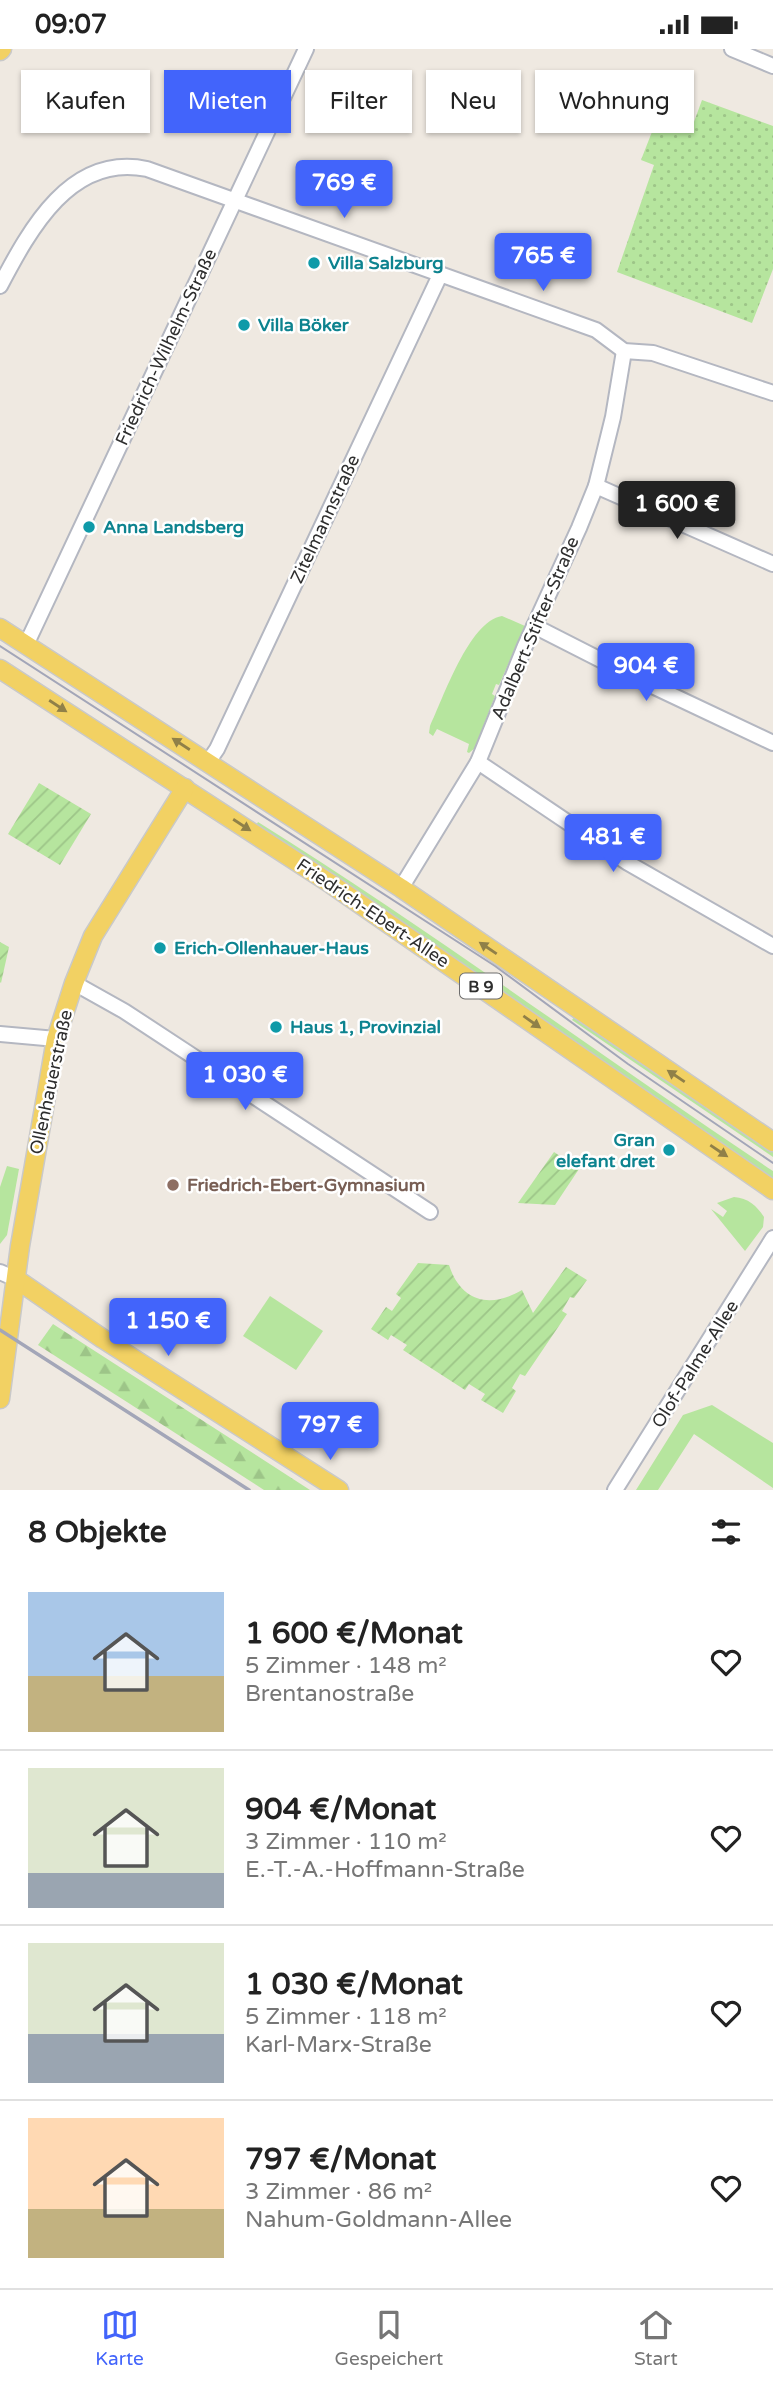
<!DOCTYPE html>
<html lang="de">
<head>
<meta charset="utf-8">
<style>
	body { margin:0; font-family:"Varela Round",sans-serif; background:#f6f6f6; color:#222; height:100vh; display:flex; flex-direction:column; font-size:26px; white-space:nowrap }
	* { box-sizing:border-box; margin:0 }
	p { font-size:23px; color:#767676 }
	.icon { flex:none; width:38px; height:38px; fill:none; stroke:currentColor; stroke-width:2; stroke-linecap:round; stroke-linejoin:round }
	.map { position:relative; height:1441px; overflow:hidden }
	.details { display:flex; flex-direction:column; background:#fff; flex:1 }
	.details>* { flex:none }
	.banner { position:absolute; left:21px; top:21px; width:732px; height:63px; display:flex; gap:14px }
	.price { position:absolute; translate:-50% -60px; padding:0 16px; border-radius:7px; background:#4264fb; color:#fff; font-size:23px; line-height:46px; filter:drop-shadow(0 2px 4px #0008) }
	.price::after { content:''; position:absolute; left:50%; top:42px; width:21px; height:16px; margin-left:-10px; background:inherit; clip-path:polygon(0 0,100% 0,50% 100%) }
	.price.on { background:#222; color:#fff }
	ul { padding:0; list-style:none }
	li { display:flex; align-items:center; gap:21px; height:175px; padding:0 28px }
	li+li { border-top:2px solid #e0e0e0 }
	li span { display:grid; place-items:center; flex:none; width:196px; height:140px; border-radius:0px; color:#555 }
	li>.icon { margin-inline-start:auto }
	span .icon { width:84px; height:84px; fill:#fffc; stroke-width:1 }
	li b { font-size:30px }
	h2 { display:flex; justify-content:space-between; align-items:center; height:84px; padding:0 28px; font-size:30px }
	.chip { padding:0 24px; border-radius:0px; background:#fff; box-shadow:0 2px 5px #0004; font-size:24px; line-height:63px }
	.chip.on { background:#4264fb; color:#fff }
	.status { display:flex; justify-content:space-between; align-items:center; height:49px; padding:0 35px; background:#fff; direction:ltr }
	.status svg { height:19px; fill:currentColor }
	.dock { display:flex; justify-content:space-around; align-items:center; height:98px; border-top:2px solid #e0e0e0; background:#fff; font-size:19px; color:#767676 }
	.dock a { display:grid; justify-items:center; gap:4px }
	.dock .on { color:#4264fb }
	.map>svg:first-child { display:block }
	.grass { fill:#b6e59e }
	.forest { fill:url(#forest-firs) }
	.park { fill:url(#park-dots) }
	.garden { fill:url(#garden-furrows) }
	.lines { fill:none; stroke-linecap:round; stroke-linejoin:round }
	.minor-casing { stroke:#b4b7c1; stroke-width:18 }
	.major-casing { stroke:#c9c9c9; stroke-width:21 }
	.minor { stroke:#fff; stroke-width:14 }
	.major { stroke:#f2d163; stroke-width:18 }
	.tram { stroke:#a3a6b8; stroke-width:2 }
	.rail { stroke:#a3a6b8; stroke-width:3.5 }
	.oneway { fill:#908048 }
	.culture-dot { fill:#0f9aa8; stroke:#fff; stroke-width:2.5 }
	.education-dot { fill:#8d6e63; stroke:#fff; stroke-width:2.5 }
	.labels { text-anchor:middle; stroke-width:5; stroke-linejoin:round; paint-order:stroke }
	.shield { fill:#fff; stroke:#6d6d6d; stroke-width:2 }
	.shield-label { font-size:16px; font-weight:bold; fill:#2e2e2e }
	.culture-label { font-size:18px; font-weight:bold; fill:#0d838f; stroke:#fff; text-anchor:start }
	.street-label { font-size:18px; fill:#2e2e2e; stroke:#fff }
	.education-label { font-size:18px; font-weight:bold; fill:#785e54; stroke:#fff; text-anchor:start }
</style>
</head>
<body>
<div class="status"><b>09:07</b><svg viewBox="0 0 49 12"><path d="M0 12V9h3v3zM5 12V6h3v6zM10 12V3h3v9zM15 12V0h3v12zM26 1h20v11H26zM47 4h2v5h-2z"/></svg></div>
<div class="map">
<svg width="773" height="1441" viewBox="0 0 773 1441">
	<defs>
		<pattern id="forest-firs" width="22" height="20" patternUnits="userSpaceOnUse" patternTransform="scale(1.75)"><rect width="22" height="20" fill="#b6e59e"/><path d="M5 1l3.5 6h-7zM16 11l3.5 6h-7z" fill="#9dc588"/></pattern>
		<pattern id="park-dots" width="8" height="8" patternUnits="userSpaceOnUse" patternTransform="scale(1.75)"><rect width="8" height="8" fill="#b6e59e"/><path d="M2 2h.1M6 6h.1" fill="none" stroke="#9dc588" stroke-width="1.8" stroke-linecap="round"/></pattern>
		<pattern id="garden-furrows" width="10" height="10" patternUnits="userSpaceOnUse" patternTransform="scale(1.75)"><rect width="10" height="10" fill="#b6e59e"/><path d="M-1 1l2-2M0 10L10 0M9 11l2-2" fill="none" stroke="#9dc588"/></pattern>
	</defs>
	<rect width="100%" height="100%" fill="#efe9e1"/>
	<!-- grass -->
	<g class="grass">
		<path d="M502,567L525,577L499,636L496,635L492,645L495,647L475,699L469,704L467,703L469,695L437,680L433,687L429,684L430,677C443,650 469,572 502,567Z"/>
		<path d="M258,773C434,883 600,1007 773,1122V1134L255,778Z"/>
		<path d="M575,967L773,1101V1108L572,971Z"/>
		<path d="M7,1117L19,1120L7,1186L0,1195V1138Z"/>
		<path d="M734,1148C748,1149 757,1157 764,1168L763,1178L745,1202L711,1160L723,1168L727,1162L717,1154Z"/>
		<path d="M270,1247L323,1282L296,1321L243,1287Z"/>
		<path d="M712,1356L773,1394V1439L694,1385L658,1441H636L683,1366Z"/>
	</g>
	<!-- forest -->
	<path class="forest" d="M53,1275L310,1441H264L38,1296Z"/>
	<!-- park -->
	<path class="park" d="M702,51L773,77V220L752,274L617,223L654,116L641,111L657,70L691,81Z"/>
	<!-- garden -->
	<g class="garden">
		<path d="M39,734L91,765L60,816L8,785Z"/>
		<path d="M0,893L9,898L1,934L0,933Z"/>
		<path d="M554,1103L579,1120L555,1156L518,1154Z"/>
		<path d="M418,1214L449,1216C461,1253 490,1260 522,1241L533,1264L566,1218L587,1231L574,1249L570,1248L562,1262L567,1265L525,1327L520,1325L512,1339L516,1342L503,1364L481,1351L485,1345L469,1335L465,1341L403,1301L407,1296L391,1286L388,1291L371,1280L386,1258L392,1262L401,1249L396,1245Z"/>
	</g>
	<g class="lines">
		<!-- minor casing -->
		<g class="minor-casing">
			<g id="minor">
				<path d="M732,0L773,17"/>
				<path d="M0,237C30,180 71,104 147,120L596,281L624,302L653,304L773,344"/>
				<path d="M596,437L773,515"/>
				<path d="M534,577L644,633L773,694"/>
				<path d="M26,596L306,0"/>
				<path d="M208,713L217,700L440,226"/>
				<path d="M478,713L628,814L773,897"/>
				<path d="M401,839L478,713L525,597L579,479L596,437L613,368L624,302"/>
				<path d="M74,934L124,962L430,1163"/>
				<path d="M0,985L56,990"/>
				<path d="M0,1223L16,1230"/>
				<path d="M615,1441L773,1189"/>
			</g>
		</g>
		<!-- major casing -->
		<g class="major-casing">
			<g id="major">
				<path d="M0,2L2,0"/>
				<path d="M0,579L401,839L773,1093"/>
				<path d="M0,620L331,835L773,1141"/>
				<path d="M16,1230L103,1290L339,1441"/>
				<path d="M0,1350L20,1197L56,990L74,934L93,887L185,739"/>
			</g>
		</g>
		<!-- minor -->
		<use href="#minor" class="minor"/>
		<!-- major -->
		<use href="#major" class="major"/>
		<!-- tram -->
		<path class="tram" d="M0,597L495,917L628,1015L773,1114"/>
		<!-- rail -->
		<path class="rail" d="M0,1281L249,1441"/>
	</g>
	<!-- one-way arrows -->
	<defs><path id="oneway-solid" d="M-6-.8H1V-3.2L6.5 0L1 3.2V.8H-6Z" transform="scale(1.75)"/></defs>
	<g class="oneway">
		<use href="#oneway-solid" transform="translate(58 657) rotate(33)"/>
		<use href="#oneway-solid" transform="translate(181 695) rotate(-147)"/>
		<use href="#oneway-solid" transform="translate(242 776) rotate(33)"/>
		<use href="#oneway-solid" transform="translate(488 899) rotate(-146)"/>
		<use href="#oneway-solid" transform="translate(532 973) rotate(35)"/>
		<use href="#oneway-solid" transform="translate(676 1027) rotate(-146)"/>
		<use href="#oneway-solid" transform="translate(719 1102) rotate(34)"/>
	</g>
	<!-- markers -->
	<g class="culture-dot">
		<circle cx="314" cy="214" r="7"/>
		<circle cx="244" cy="276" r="7"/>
		<circle cx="89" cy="478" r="7"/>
		<circle cx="160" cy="899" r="7"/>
		<circle cx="276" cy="978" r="7"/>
		<circle cx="669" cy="1101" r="7"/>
	</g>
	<circle class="education-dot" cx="173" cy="1136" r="7"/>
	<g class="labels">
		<!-- shield labels -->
		<rect class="shield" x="460" y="924.5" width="42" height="25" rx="5"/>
		<g class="shield-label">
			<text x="481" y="943">B 9</text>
		</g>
		<!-- culture labels -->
		<g class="culture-label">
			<text x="328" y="220">Villa Salzburg</text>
			<text x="258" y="282">Villa Böker</text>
			<text x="103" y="484">Anna Landsberg</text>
			<text x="174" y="905">Erich-Ollenhauer-Haus</text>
			<text x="290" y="984">Haus 1, Provinzial</text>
			<text x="655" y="1097" text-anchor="end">Gran<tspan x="655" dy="21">elefant dret</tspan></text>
		</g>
		<!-- street labels -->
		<g class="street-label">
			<text transform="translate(166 298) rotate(-65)" y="6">Friedrich-Wilhelm-Straße</text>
			<text transform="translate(325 470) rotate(-65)" y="6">Zitelmannstraße</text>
			<text transform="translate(535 579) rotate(-67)" y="6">Adalbert-Stifter-Straße</text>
			<text transform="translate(373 864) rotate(34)" y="6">Friedrich-Ebert-Allee</text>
			<text transform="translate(51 1033) rotate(-78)" y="6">Ollenhauerstraße</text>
			<text transform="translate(695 1315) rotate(-58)" y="6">Olof-Palme-Allee</text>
		</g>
		<!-- education labels -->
		<g class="education-label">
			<text x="187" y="1142">Friedrich-Ebert-Gymnasium</text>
		</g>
	</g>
</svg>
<b class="price" style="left:344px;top:171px">769 €</b>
<b class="price" style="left:543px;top:244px">765 €</b>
<b class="price on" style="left:677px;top:492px">1 600 €</b>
<b class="price" style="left:646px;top:654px">904 €</b>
<b class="price" style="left:613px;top:825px">481 €</b>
<b class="price" style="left:245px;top:1063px">1 030 €</b>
<b class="price" style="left:168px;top:1309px">1 150 €</b>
<b class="price" style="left:330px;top:1413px">797 €</b>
<div class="banner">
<a class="chip">Kaufen</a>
<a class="chip on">Mieten</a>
<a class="chip">Filter</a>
<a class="chip">Neu</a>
<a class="chip">Wohnung</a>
</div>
</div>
<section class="details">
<h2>8 Objekte<svg class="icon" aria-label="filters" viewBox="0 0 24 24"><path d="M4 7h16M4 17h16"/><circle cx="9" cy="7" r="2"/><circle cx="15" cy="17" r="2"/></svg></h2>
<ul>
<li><span style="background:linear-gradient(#a9c7e8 60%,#c2b280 0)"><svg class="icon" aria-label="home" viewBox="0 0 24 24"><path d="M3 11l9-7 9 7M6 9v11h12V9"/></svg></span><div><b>1 600 €/Monat</b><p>5 Zimmer · 148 m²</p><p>Brentanostraße</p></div><svg class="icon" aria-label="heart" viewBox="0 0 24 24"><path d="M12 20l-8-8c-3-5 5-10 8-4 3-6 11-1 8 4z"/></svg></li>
<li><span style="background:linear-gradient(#dfe7d0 75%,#9aa5b1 0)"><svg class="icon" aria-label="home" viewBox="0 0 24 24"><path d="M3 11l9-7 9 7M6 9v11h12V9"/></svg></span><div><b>904 €/Monat</b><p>3 Zimmer · 110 m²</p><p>E.-T.-A.-Hoffmann-Straße</p></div><svg class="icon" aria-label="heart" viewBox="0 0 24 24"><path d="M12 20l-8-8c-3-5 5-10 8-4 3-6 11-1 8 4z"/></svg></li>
<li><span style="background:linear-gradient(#dfe7d0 65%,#9aa5b1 0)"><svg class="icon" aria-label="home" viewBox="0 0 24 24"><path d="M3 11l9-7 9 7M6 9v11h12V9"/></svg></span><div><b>1 030 €/Monat</b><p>5 Zimmer · 118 m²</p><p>Karl-Marx-Straße</p></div><svg class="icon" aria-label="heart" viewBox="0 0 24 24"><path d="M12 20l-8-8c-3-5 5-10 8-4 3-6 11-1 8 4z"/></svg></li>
<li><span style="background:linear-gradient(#ffd9b3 65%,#c2b280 0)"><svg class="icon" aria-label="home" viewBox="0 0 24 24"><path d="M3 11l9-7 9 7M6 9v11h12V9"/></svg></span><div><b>797 €/Monat</b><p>3 Zimmer · 86 m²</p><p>Nahum-Goldmann-Allee</p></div><svg class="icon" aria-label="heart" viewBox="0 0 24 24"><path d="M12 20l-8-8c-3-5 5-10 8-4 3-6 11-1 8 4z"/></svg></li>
</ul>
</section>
<nav class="dock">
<a class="on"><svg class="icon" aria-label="map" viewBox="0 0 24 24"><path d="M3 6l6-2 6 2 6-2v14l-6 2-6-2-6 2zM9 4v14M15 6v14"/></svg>Karte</a>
<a><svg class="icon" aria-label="saved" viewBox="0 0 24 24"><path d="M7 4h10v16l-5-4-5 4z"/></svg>Gespeichert</a>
<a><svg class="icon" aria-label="home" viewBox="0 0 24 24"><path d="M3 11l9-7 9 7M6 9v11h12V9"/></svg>Start</a>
</nav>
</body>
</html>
